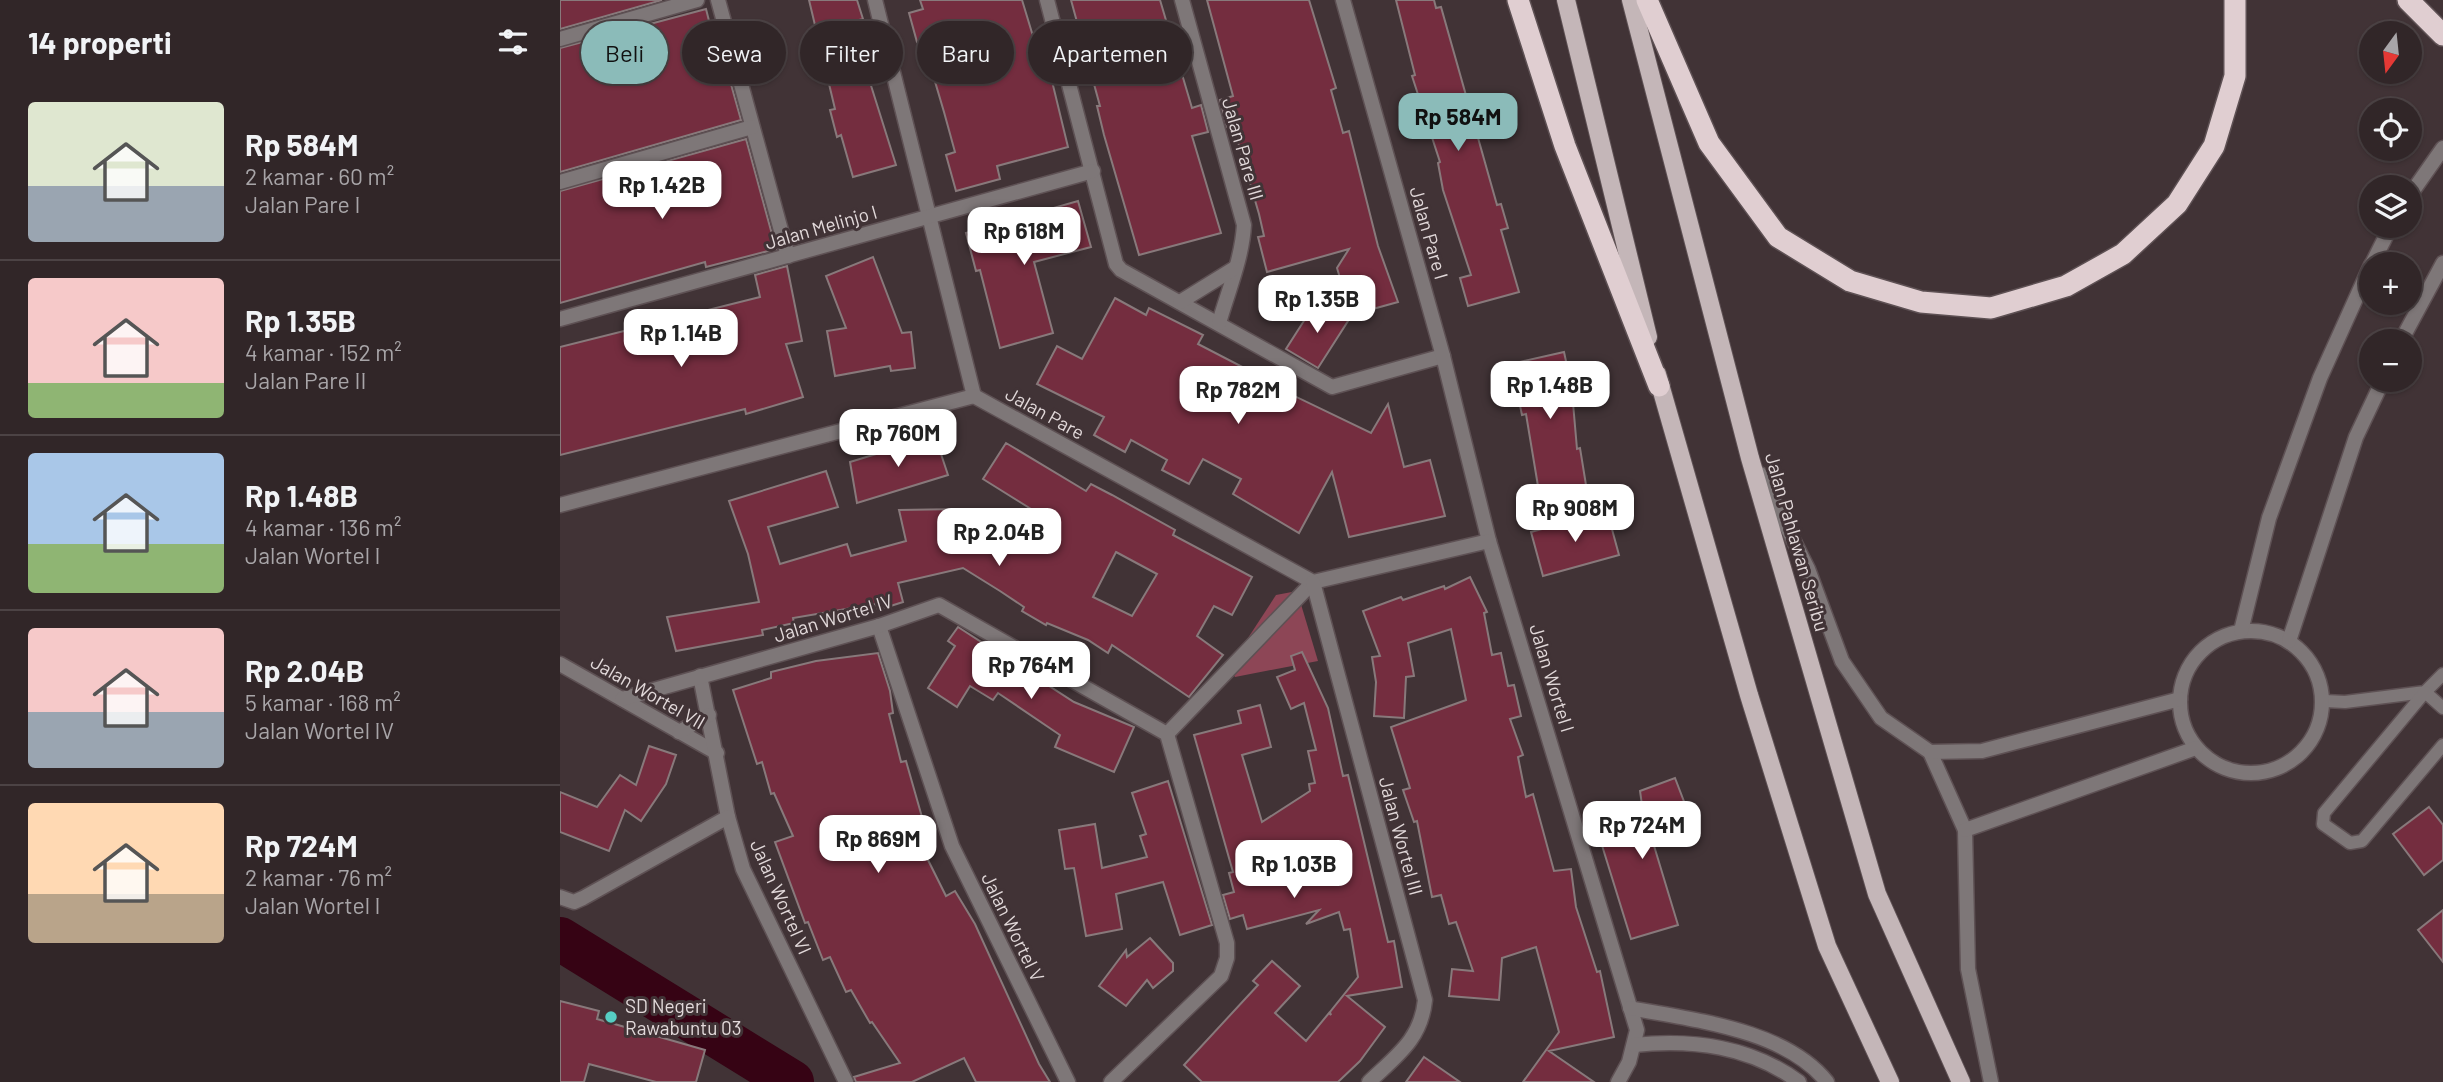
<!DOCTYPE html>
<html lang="id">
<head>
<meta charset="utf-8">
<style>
	body { margin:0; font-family:Barlow,sans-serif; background:#3d3234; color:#f1f3f6; height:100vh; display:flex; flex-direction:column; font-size:26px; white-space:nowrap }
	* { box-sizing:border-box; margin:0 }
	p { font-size:23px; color:#a8a5a8 }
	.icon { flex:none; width:38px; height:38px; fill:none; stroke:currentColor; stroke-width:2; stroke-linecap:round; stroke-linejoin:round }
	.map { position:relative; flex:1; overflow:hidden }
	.panel { display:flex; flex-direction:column; background:#312628; width:560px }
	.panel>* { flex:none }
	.banner { position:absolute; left:21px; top:21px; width:665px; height:63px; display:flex; gap:14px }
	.needle { width:46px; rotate:195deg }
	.controls { position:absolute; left:1799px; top:21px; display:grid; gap:14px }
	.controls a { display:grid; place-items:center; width:63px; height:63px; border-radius:50%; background:#312628; box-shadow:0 2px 5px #0004,0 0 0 2px #4c4345; font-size:35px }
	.price { position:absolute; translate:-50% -60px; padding:0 16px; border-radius:14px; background:#fff; color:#222; font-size:23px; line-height:46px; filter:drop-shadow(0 2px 4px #0008) }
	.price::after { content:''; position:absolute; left:50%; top:42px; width:21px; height:16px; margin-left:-10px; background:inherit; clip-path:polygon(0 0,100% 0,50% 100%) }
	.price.active { background:#8bbbb9; color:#111 }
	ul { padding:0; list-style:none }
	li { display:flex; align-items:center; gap:21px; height:175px; padding:0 28px }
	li+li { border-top:2px solid #4c4345 }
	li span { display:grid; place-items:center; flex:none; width:196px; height:140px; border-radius:7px; color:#555 }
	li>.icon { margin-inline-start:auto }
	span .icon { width:84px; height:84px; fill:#fffc; stroke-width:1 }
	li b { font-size:30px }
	h2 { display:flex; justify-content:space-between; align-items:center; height:84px; padding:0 28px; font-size:30px }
	.tag { padding:0 24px; border-radius:32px; background:#312628; box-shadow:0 2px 5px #0004,0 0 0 2px #4c4345; font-size:24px; line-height:63px }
	.tag.active { background:#8bbbb9; color:#111 }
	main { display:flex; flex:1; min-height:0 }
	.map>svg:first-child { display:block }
	.green { fill:#8d4656 }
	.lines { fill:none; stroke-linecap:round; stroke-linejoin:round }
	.river { stroke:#360314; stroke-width:44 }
	.building { fill:#742d3f; stroke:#88797b; stroke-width:2; fill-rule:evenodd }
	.service-casing { stroke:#5e5154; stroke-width:15 }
	.pedestrian-casing { stroke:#5e5154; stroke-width:17 }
	.minor-casing { stroke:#5e5154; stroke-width:17 }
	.primary-casing { stroke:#5e5154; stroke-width:20 }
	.motorway-casing { stroke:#5e5154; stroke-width:24 }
	.service { stroke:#7e7778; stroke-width:12 }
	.pedestrian { stroke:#7e7778; stroke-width:14 }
	.minor { stroke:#7e7778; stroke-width:14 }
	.primary { stroke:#c4b6b8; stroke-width:18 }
	.motorway { stroke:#e0ced1; stroke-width:21 }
	.poi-dot { fill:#56cec3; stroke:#413336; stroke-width:2.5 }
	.labels { text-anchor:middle; stroke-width:6; stroke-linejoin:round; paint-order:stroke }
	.street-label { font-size:19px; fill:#e2d9da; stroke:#413336 }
	.poi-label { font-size:19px; fill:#e2d9da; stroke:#413336; text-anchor:start }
</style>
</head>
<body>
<main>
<section class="panel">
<h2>14 properti<svg class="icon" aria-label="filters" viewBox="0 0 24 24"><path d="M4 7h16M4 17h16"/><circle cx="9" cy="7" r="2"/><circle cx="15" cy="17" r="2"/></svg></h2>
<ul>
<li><span style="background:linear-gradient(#dfe7d0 60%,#9aa5b1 0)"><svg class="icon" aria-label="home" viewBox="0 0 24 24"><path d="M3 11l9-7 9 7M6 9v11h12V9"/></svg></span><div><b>Rp 584M</b><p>2 kamar · 60 m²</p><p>Jalan Pare I</p></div></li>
<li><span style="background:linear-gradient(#f6c9c9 75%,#8fb573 0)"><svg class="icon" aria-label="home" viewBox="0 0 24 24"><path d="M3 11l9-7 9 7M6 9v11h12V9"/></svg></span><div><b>Rp 1.35B</b><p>4 kamar · 152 m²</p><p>Jalan Pare II</p></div></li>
<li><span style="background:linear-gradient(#a9c7e8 65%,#8fb573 0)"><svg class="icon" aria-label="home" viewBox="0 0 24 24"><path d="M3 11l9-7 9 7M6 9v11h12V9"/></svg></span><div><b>Rp 1.48B</b><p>4 kamar · 136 m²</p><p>Jalan Wortel I</p></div></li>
<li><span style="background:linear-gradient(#f6c9c9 60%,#9aa5b1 0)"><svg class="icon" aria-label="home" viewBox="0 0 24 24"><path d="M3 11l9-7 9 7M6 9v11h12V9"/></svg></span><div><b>Rp 2.04B</b><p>5 kamar · 168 m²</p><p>Jalan Wortel IV</p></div></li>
<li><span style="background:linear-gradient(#ffd9b3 65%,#b9a48a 0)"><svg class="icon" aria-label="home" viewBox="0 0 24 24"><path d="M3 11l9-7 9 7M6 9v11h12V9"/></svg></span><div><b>Rp 724M</b><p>2 kamar · 76 m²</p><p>Jalan Wortel I</p></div></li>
</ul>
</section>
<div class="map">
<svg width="1883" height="1082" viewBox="0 0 1883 1082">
	<rect width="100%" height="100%" fill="#413336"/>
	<!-- green -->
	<path class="green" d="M737,591L758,661L675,677L669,667L716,595Z"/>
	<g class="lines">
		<!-- river -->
		<path class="river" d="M0,939L232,1082"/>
	</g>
	<!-- building -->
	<g class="building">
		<path d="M0,0H102L0,29Z"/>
		<path d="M249,0H297L303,19L291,22L336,165L293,177L281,135L277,137L270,110L275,109Z"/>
		<path d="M360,0H462L486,79L491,77L508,147L437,166L440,179L396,191L386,155L395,152L384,112L363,41L357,42L349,13L363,9Z"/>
		<path d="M511,0H600L632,108L641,105L648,132L632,136L661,233L579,255L544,135L537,106H540Z"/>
		<path d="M647,0H749L776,88L771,90L783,133L789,131L818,246L838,302L791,315L777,268L789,249L707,272L698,237L704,236L699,214L673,125L667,127L660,100L673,96Z"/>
		<path d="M836,0H874L876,8L881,7L937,205L941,204L948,228L941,230L959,292L908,306L900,278L911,275L883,190L878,163L880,162L852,76L855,75Z"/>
		<path d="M146,9L162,72L167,70L181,120L0,172V48Z"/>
		<path d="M186,139L216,249L146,267L145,262L0,303V191Z"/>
		<path d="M518,201L531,247L474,262L493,333L440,348L420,270L416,271L406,233Z"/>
		<path d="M313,257L342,333L351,332L355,368L331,371L330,366L275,376L267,331L286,328L266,276Z"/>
		<path d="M227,266L242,341L226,344L243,397L186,414L185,409L0,455V347L200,297L195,275Z"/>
		<path d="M555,298L586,315L589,308L643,335L638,344L696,374L695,377L811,433L828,404L844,467L870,460L885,516L789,537L772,472L739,533L673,494L681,479L643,459L629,484L602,470L607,460L571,440L565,452L534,435L544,417L477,384L497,346L522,359Z"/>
		<path d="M756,302L788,321L758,368L726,349Z"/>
		<path d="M1004,352L1015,403H1013L1017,449L1020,448L1026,485L979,492L966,414L962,415L951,364Z"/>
		<path d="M375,436L388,475L297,503L290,462Z"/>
		<path d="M446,443L526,491L531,484L552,495L615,530L613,535L692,577L672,615L654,606L637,636L663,655L629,697L552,645L548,653L528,640L487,623L486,625L462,611L464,607L440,591L403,568L338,583L343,602L318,610L316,604L233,618L234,623L202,630L203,635L116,651L107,617L199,602L188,554L169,501L266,471L278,507L208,527L220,564L287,544L291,556L346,541L339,510L399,509L401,515L404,509H471L423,479ZM556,552L597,574L572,616L533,597Z"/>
		<path d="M1047,511L1059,555L983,576L971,532Z"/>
		<path d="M910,577L927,612L924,613L932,655L941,653L948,686L954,685L961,716L950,719L963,755L958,757L966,797L973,794L994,871L1011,869L1016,907L1037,972L1040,971L1054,1037L989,1051L1034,1082H963L999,1032L976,947L942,958L939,1000L889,996L892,969L913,971L896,922L889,924L881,895L872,897L857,821L854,822L843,790L850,788L831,727L906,700L891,629L848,643L854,676L846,677L844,718L814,716L816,682L812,657L820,656L803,611L841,597L843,600L884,586L885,589Z"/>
		<path d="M398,627L514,702L574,727L554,772L495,747L500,735L438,693L433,700L410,686L397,707L368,688L395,646L388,641Z"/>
		<path d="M742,652L768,708L783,776L788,775L828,942L834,941L842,987L787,996L825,1027L800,1061L778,1082H642L624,1065L698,985L693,981L712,961L740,986L715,1013L746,1041L769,1013L771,1015L770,1012L798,977L790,929L784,930L779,912L746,924L759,910L687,929L683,915L670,919L663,895L674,892L669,873L673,872L634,735L681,723L678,711L700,705L711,747L682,755L702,822L750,791L749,784L755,783L748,751L756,750L744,703L731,709L717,677L735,670L731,656Z"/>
		<path d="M318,653L330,691L333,713L329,714L341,762L346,761L364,824L352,828L386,896L395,891L415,924L479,1064L490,1082H416L404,1058L352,1082H296L294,1077L340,1063L312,1022L310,1023L291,990L286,992L270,957L263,960L248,922L245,923L215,842L233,836L214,793L211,794L202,762L197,764L173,690L211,678V672L256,661Z"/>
		<path d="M89,746L116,755L106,784L81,821L65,810L49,851L0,832V792L37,807L60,775L76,785Z"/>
		<path d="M1115,778L1128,812L1088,826L1118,925L1071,939L1036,826L1083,812L1080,791Z"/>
		<path d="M608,781L652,925L620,935L603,882L556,894L562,929L526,936L514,868L505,869L499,830L535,824L542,868L587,857L580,836L586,834L572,793Z"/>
		<path d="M1869,807L1883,825V860L1864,875L1833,834Z"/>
		<path d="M1883,910V962L1858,930Z"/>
		<path d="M590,938L613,963V971L593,988L587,980L566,1006L539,986L566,950L567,957Z"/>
		<path d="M0,1001L39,1011L37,1019L145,1050L136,1082H96L29,1064L24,1082H0Z"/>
		<path d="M864,1057L900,1082H846Z"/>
	</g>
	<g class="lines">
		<!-- service casing -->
		<g class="service-casing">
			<g id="service">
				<path d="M1765,701L1785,702L1865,692L1883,674"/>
				<path d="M1883,708L1865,692L1764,813L1763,824L1790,843L1802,841L1883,745"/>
			</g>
		</g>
		<!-- pedestrian casing -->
		<g class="pedestrian-casing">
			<path id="pedestrian" d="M607,734L753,582"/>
		</g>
		<!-- minor casing -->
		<g class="minor-casing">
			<g id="minor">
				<path d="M158,0L228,256"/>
				<path d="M315,0L414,396"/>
				<path d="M487,0L556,264L561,270L772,387L883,356"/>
				<path d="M622,0L684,225C682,259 668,291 659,323"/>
				<path d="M783,0L883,356L929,541L1077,1030L1069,1062L1058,1082"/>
				<path d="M0,39L137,0"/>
				<path d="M0,182L192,127"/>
				<path d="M1850,195L1883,148"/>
				<path d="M1812,264L1831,226"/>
				<path d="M620,302L675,268"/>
				<path d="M0,319L533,171"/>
				<path d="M1841,341L1883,263"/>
				<path d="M1200,474L1248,569L1282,661L1321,718L1370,752L1405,830L1408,969L1431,1082"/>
				<path d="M0,505L414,396L753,582L929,541"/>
				<path d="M753,582L865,1000C861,1040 836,1056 809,1082"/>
				<path d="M319,626L392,846L508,1082"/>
				<circle cx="1691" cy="702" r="71"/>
				<path d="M1681,631L1709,518L1760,378L1811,265"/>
				<path d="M1729,641L1796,437L1823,380"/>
				<path d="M0,664L157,753"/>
				<path d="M140,676L168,817L183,869L286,1082"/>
				<path d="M62,699L319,626L379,605L607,734L667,943V958L661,976L551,1082"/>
				<path d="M119,732L149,715"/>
				<path d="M1370,752L1422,751L1620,699"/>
				<path d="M1405,830L1636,748"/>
				<path d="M0,897L14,902L23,898L168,817"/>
				<path d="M1070,1008C1132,1020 1225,1029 1267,1082"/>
				<path d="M1074,1045C1133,1039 1190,1046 1239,1082"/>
			</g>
		</g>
		<!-- primary casing -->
		<g class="primary-casing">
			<g id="primary">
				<path d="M1006,0L1088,337"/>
				<path d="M1071,0L1190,458L1317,894L1401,1082"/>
				<path d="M1097,374L1189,695L1267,946L1330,1082"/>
			</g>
		</g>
		<!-- motorway casing -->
		<g class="motorway-casing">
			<g id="motorway">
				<path d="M958,0L1005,146L1099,386"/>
				<path d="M1087,0L1149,143L1218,237L1290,281L1361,302L1431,308L1506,286L1563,254L1617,204L1654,146L1675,76V0"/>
				<path d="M1848,0L1883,35"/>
			</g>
		</g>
		<!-- service -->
		<use href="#service" class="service"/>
		<!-- pedestrian -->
		<use href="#pedestrian" class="pedestrian"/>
		<!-- minor -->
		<use href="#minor" class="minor"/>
		<!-- primary -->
		<use href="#primary" class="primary"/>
		<!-- motorway -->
		<use href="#motorway" class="motorway"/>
	</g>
	<!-- markers -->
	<circle class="poi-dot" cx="51" cy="1017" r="7"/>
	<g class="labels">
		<!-- street labels -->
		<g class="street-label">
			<text transform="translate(683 149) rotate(74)" y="7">Jalan Pare III</text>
			<text transform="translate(261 227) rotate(-16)" y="7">Jalan Melinjo I</text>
			<text transform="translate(869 233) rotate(74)" y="7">Jalan Pare I</text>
			<text transform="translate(485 413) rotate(29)" y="7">Jalan Pare</text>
			<text transform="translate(1237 542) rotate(74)" y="7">Jalan Pahlawan Seribu</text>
			<text transform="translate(273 618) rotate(-17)" y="7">Jalan Wortel IV</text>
			<text transform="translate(992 678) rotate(73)" y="7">Jalan Wortel I</text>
			<text transform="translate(88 692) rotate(30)" y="7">Jalan Wortel VII</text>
			<text transform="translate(841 836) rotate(75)" y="7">Jalan Wortel III</text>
			<text transform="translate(221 897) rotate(66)" y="7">Jalan Wortel VI</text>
			<text transform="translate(453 927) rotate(64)" y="7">Jalan Wortel V</text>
		</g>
		<!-- poi labels -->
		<g class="poi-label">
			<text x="65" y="1013">SD Negeri<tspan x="65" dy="22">Rawabuntu 03</tspan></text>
		</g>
	</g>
</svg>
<div class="controls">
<a><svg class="needle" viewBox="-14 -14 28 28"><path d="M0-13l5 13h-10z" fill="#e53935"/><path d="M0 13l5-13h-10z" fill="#a8a5a8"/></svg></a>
<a><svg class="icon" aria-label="locate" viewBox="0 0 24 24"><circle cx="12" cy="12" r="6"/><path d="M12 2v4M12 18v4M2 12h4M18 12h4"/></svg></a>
<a><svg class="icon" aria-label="layers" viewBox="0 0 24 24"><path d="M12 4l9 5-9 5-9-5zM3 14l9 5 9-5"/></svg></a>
<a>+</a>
<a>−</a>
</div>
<b class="price active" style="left:898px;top:153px">Rp 584M</b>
<b class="price" style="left:102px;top:221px">Rp 1.42B</b>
<b class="price" style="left:464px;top:267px">Rp 618M</b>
<b class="price" style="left:757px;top:335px">Rp 1.35B</b>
<b class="price" style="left:121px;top:369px">Rp 1.14B</b>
<b class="price" style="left:990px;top:421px">Rp 1.48B</b>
<b class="price" style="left:678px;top:426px">Rp 782M</b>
<b class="price" style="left:338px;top:469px">Rp 760M</b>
<b class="price" style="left:1015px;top:544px">Rp 908M</b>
<b class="price" style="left:439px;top:568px">Rp 2.04B</b>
<b class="price" style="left:471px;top:701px">Rp 764M</b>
<b class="price" style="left:1082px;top:861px">Rp 724M</b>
<b class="price" style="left:318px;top:875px">Rp 869M</b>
<b class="price" style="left:734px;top:900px">Rp 1.03B</b>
<div class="banner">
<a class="tag active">Beli</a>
<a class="tag">Sewa</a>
<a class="tag">Filter</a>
<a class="tag">Baru</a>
<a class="tag">Apartemen</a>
</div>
</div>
</main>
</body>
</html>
